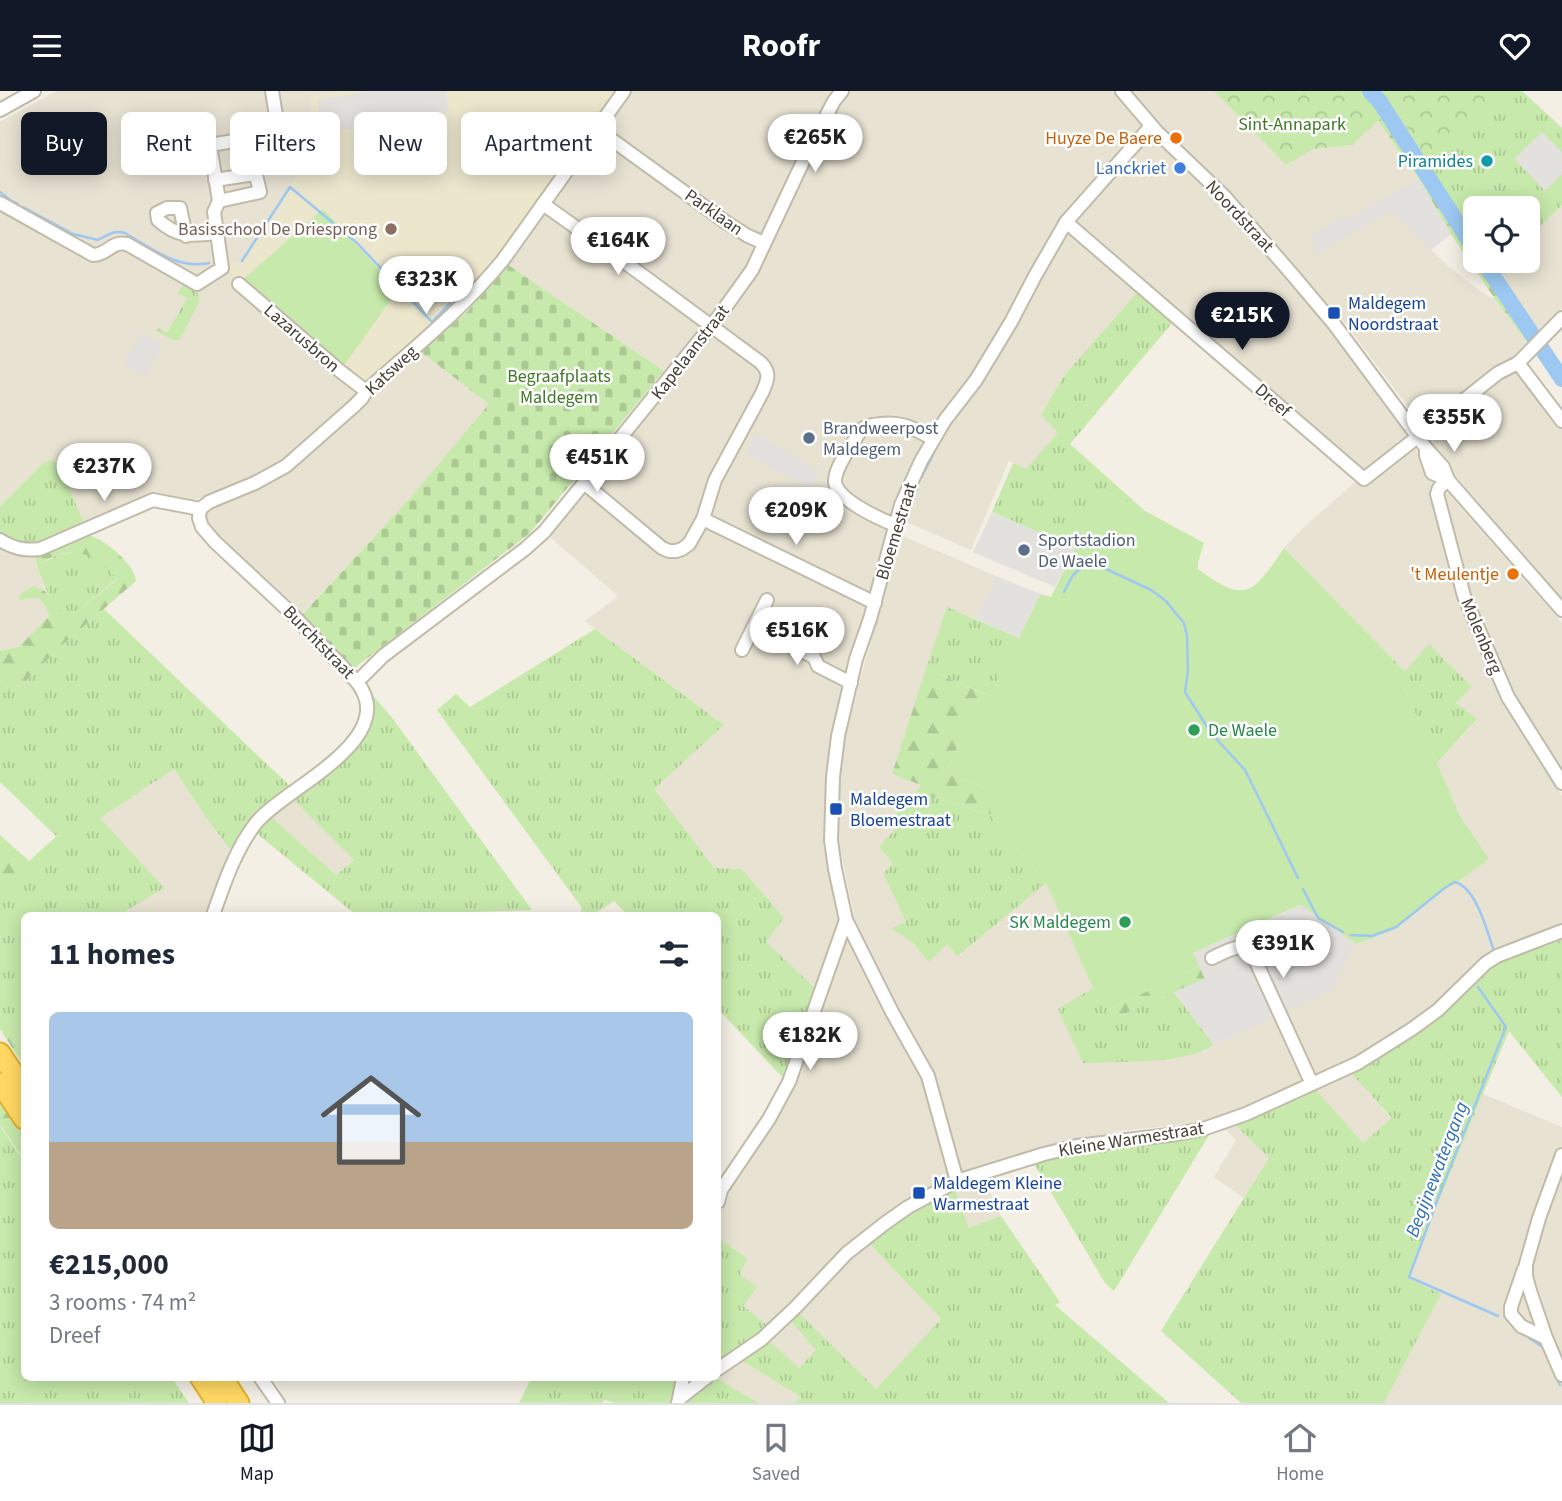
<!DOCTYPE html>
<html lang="en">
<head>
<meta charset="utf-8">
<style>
	body { margin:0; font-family:"Source Sans 3",sans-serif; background:#f6f6f7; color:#1f2937; height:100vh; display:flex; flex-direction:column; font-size:26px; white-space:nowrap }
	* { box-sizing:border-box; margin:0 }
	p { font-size:23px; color:#747a83 }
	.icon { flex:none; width:38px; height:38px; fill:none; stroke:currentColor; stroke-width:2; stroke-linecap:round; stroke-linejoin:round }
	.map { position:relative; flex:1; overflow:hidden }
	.panel { position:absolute; left:21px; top:821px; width:700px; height:469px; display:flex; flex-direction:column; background:#fff; border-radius:10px; box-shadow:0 4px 18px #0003 }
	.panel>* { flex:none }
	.guide { position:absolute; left:21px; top:21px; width:700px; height:63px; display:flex; gap:14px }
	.tools { position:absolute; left:1463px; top:105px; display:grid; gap:14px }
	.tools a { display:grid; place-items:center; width:77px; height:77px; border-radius:10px; background:#fff; box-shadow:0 4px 18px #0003; font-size:35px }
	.price { position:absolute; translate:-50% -60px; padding:0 16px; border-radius:24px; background:#fff; color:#222; font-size:23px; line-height:46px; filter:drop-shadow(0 2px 4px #0008) }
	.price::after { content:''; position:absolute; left:50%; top:42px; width:21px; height:16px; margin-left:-10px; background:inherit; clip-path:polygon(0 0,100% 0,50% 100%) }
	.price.selected { background:#111827; color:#fff }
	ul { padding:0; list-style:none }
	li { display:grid; align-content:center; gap:14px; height:371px; padding:0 28px }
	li+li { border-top:2px solid #e0e1e3 }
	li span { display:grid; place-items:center; height:217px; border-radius:10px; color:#555 }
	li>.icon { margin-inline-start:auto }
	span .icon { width:126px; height:126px; fill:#fffc; stroke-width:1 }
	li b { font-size:30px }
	h2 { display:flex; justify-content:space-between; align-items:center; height:84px; padding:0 28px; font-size:30px }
	.pill { padding:0 24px; border-radius:10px; background:#fff; box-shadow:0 4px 18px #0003; font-size:24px; line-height:63px }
	.pill.selected { background:#111827; color:#fff }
	header { display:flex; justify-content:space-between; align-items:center; height:91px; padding:0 28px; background:#111827; color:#fff; font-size:32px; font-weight:700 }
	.dock { display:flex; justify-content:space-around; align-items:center; height:98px; border-top:2px solid #e0e1e3; background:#fff; font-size:19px; color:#747a83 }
	.dock a { display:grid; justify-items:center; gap:4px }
	.dock .selected { color:#111827 }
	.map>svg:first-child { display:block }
	.residential { fill:#e7e2d2 }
	.education { fill:#ece6cd }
	.grass { fill:url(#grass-tufts) }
	.forest { fill:url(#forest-firs) }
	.cemetery { fill:url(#cemetery-stones) }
	.park { fill:url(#park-crowns) }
	.pitch { fill:#c7e9ab }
	.parking { fill:#e3e1dd }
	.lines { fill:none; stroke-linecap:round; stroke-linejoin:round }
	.stream { stroke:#9dc8f2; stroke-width:2.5 }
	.river { stroke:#9dc8f2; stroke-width:16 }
	.minor-casing { stroke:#c1bba9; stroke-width:16 }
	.highway-casing { stroke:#e2b02e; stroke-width:23 }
	.minor { stroke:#fff; stroke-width:12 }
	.highway { stroke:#ffd863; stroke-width:19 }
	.food-dot { fill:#e8710a; stroke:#fff; stroke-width:2.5 }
	.culture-dot { fill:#0f9aa8; stroke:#fff; stroke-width:2.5 }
	.shop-dot { fill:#3f7fe0; stroke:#fff; stroke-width:2.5 }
	.education-dot { fill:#8d6e63; stroke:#fff; stroke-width:2.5 }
	.transit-dot { fill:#1a4fb4; stroke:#fff; stroke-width:2.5 }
	.service-dot { fill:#5c6f8a; stroke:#fff; stroke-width:2.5 }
	.leisure-dot { fill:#2e9e5b; stroke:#fff; stroke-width:2.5 }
	.labels { text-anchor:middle; stroke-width:5; stroke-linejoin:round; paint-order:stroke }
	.park-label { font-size:18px; fill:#3e7825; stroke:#fff }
	.food-label { font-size:18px; fill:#c56008; stroke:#fff; text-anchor:end }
	.culture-label { font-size:18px; fill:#0d838f; stroke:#fff; text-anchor:end }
	.shop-label { font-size:18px; fill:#366cbe; stroke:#fff; text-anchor:end }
	.street-label { font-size:18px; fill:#454034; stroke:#fff }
	.education-label { font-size:18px; fill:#785e54; stroke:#fff; text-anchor:end }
	.transit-label { font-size:18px; fill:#164399; stroke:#fff; text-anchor:start }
	.service-label { font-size:18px; fill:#4e5e75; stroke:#fff; text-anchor:start }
	.leisure-label { font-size:18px; fill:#27864d; stroke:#fff; text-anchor:start }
	.water-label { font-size:19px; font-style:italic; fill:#2a6eb4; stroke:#fff }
</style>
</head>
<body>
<header><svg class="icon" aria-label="menu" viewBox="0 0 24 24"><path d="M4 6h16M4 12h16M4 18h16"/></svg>Roofr<svg class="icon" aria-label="heart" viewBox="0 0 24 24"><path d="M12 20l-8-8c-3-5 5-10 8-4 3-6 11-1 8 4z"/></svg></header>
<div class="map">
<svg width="1562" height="1312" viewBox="0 0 1562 1312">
	<defs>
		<pattern id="grass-tufts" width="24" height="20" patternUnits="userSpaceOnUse" patternTransform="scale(1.75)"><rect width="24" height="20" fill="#c7e9ab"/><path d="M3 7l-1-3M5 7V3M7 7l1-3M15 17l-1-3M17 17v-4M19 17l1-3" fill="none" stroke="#acc994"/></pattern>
		<pattern id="forest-firs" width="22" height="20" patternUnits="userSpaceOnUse" patternTransform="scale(1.75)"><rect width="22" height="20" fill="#c7e9ab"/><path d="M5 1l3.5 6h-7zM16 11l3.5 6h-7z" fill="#acc994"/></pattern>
		<pattern id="cemetery-stones" width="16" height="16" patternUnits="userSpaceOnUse" patternTransform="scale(1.75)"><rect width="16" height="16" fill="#c7e9ab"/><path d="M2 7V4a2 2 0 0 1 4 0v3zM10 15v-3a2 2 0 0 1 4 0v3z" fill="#acc994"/></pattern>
		<pattern id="park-crowns" width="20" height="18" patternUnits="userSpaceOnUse" patternTransform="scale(1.75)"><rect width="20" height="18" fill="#c7e9ab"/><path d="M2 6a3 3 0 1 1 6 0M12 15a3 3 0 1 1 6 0" fill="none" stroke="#acc994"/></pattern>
	</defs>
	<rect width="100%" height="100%" fill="#f3efe4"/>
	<!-- residential -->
	<g class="residential">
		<path d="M56,0H341L310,5L317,52L290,96L242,170L228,176L365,295L282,373L257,385L189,411L156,403L85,434L59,374L42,373L0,415V31Z"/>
		<path d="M629,0H1116L1147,35L1078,111L995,252L935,337L874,498L841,605L826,707L825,748L835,791L924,985L936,1039L950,1090L929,1097L893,1118L845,1156L767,1234L743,1215L739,1184L747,1167L718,1147V1130L727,1098L746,1069L776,1028L792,1000L826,908L765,851L784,827L742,778L714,777L653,698L724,634L585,530L618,505L550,446L617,361L678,289L507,173Z"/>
		<path d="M1126,0H1214L1286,74L1312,58L1352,54L1378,30L1419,88L1381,110L1449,176L1483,202L1495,208L1527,251L1512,267L1468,299L1423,336L1346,233L1226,98L1184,62Z"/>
		<path d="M1154,42L1221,107L1313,216L1338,249L1411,348L1431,390L1437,423L1504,611L1562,705V834L1526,848L1404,938L1359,967L1322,985L1233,1020L1196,1032L1120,1040L1053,1055L968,1083L958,1080L946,1038L856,836L840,756L836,722L844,648L900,444L996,485L977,528L947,517L892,683L922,694L893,726L899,734L879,756L893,773L883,782L906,831L891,837L914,853L928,871L947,854L959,865L1046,792L1093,897L1059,918L1204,961L1214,954L1331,900L1356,853L1396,838L1437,803L1459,790L1489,768L1460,725L1437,672L1477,629L1456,612L1472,596L1405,580L1284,457L1303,437L1355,391L1365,386L1071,132Z"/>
		<path d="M1562,114V217L1534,246L1494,180L1504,170H1528V147Z"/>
		<path d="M1068,139L1139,199L1063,286L1041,324L1058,342L1026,379L1009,370L971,459L904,430L922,382L933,359L984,286Z"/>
		<path d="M421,261L490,313L411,406L299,526L230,459L210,437L205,430L206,421L212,416L289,378Z"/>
		<path d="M1517,279L1562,337V507L1434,360L1432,355L1444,333L1476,304L1507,282Z"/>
		<path d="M1448,402L1562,532V681L1513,605L1466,494L1441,405Z"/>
		<path d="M0,455L16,463L35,464L37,475L45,500L34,495L24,509L38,507L46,515L49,525L19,556L0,560Z"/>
		<path d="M174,678L205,725L230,758L207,824H119L127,818L100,727Z"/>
		<path d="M293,708L354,768L336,784L269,724Z"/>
		<path d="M1350,981L1392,1028L1363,1052L1315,999Z"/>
		<path d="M1483,1003L1562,1036V1312H1384L1440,1204L1407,1187Z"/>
		<path d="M1234,1033L1269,1067L1244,1107L1214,1086L1236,1049L1223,1037Z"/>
		<path d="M984,1088L1001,1125L969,1138L955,1099Z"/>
		<path d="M868,1151L941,1228L876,1299L797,1220L848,1167Z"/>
		<path d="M790,1229L817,1259L798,1277L768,1249Z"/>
		<path d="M739,1268L802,1306L793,1312H759L714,1286H718V1284Z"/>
	</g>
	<!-- education -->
	<path class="education" d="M341,0H617L499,166L456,214L365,295L240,191L228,179L227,176L242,170L290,96L317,52L310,5Z"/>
	<!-- grass -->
	<g class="grass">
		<path d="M1409,0H1522L1562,37V114L1528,147V117H1475V149L1394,15Z"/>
		<path d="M185,190C193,196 200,200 199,211L180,248L175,250L156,240L158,237L167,242L187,207L178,202Z"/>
		<path d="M1139,199L1173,231L1070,353L1145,420L1106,400L1075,457L992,421L1013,372L1026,378L1058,342L1041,324L1063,286Z"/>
		<path d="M51,369L59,374L85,434L40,453H20L0,444V415L42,373Z"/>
		<path d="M75,461C92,461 105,476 118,487L69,527C50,510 45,499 37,475L57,464Z"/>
		<path d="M947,516L1019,547L991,605L926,578Z"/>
		<path d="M104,518L291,696L264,716L250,731L230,758L205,725L174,678L100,727L164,797L119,824H24V952L0,916V795L9,801L60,742L56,745L0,691V590L11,600L22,594L61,555Z"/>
		<path d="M595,538L724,634L654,698L714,777L742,778L784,827L766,851L817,899L785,989L718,918V824H628L614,810L593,824H580L582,817L437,619L456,603L470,616Z"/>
		<path d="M1429,553L1472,596L1456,612L1477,628L1437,672L1391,566L1405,580Z"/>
		<path d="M370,601L393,628L532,819L467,821L458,824H356L255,741L269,724L336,784L354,769L293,708L345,664L370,610Z"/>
		<path d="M916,701L990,724L1046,792L958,865L947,854L928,871L914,853L891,837L906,831L883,782L893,773L879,756L899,734L893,726Z"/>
		<path d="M1562,846V1006L1509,940L1407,1187L1441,1203L1384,1312H1241L1161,1240L1269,1067L1234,1033L1315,998L1363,1052L1392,1027L1350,981L1479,883L1502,869Z"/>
		<path d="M1093,897L1117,926L1174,901L1214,954C1184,974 1119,970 1083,972L1058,918Z"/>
		<path d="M0,1035L24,1071V1286H171L189,1312H0Z"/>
		<path d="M1211,1041L1114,1200L1105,1192L1033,1071L1084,1059Z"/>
		<path d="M955,1099L969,1137L1001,1125L1060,1211L1055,1214L1169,1312H793L801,1306L739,1268L768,1249L799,1277L816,1259L790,1229L797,1220L876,1298L941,1228L868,1151C895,1130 924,1112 955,1099Z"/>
		<path d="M718,1147L747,1167L740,1184L757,1196L743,1215L767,1234L738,1257L718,1270Z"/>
		<path d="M532,1286H679L673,1312H615L604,1309L602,1312H519Z"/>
		<path d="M714,1286L759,1312H684Z"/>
	</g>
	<!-- forest -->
	<g class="forest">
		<path d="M1394,15L1475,149V170H1488L1534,245L1527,251L1495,208L1451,143L1419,88L1378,30Z"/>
		<path d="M88,444C103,447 135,473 136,490L61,555L22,594L11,600L0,590V560L19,556L49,525L46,515L38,507L19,509L21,502L34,495L45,500L61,519L69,527L118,488C100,470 84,455 57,464C50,466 43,472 37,475L35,464Z"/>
		<path d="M926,578L983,602L946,681L998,702L990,724L916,701L921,694L892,683Z"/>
		<path d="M60,742L67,749L9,801L0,795V744L29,770Z"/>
		<path d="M1200,875L1205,888L1117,926L1110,918Z"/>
		<path d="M0,916L24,952V975L0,938Z"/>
		<path d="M0,1010L24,1045V1069L0,1034Z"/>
	</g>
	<!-- cemetery -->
	<path class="cemetery" d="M507,173L664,280L530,442L353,578L300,526L411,406L489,313L421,261L468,220Z"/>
	<!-- park -->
	<path class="park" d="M1214,0H1499L1426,68L1394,15L1352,54L1313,58L1286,74Z"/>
	<!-- pitch -->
	<g class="pitch">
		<path d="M323,118L398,199L342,277L240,191Z"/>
		<path d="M1106,400L1145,420L1204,452L1198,471V478C1247,515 1253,502 1284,457L1391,566L1460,725L1489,768L1459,790L1437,803L1396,838L1356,853L1300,814L1193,862L1200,875L1110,918L1093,897L1046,792L990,724L998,702L946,681L983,602L991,605L1040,503L1051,506L1075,457Z"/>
	</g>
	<!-- parking -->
	<g class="parking">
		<path d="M370,0H446L449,22L324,42L317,9Z"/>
		<path d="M1542,41L1562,61V83L1545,100L1514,68Z"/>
		<path d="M1419,88L1451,143L1431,159L1391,120L1316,163L1313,159L1316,155L1310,145L1344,125L1346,129Z"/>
		<path d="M141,241L163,254L145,285L123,273Z"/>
		<path d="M756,343L820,380L810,398L746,362Z"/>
		<path d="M992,421L1075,457L1055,496L973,461Z"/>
		<path d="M996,485L1040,503L1019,547L977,528Z"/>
		<path d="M1301,814L1356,853L1332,900L1214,954L1174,901L1205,888L1193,862Z"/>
	</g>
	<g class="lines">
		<!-- stream -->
		<g class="stream">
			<path d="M0,101L10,109L18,113"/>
			<path d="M23,116L73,143L98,149C108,144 113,139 125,142C151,157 178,179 209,172"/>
			<path d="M242,170L290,96L357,152L432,231L470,191"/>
			<path d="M921,387L933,364"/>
			<path d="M913,408L917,398"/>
			<path d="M1064,501L1073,484L1082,476L1092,474L1102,476L1151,499L1166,510L1178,525L1184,532L1187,545L1188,579L1185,601L1211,642L1245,679L1298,787"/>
			<path d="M1303,798L1318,827L1343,841"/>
			<path d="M1351,844L1372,845L1396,836L1446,796L1455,791C1476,797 1486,837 1493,857"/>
			<path d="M1478,896L1506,936L1440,1102L1409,1186L1498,1225"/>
			<path d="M1529,1247L1544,1257"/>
			<path d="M1557,1287L1560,1294"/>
		</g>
		<!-- river -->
		<g class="river">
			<path d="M1370,0L1380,11L1475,159"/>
			<path d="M1483,170L1562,288"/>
		</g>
		<!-- minor casing -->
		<g class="minor-casing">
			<g id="minor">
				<path d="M1122,0L1157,41L1224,105L1291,182L1334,233L1426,357L1443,376L1448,389"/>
				<path d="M0,19L34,0"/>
				<path d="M597,38L727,132L748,145L764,152"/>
				<path d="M215,89L254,83L256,84L260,101L219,110"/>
				<path d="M0,112L93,164C108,164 110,150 127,153L197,193L222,177L214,121L219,110L210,54L234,50L245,43L278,37L272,0"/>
				<path d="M543,113L630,175L760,271C771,281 768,289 762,302L715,389L703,428L689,453L682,458L676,460H669L662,457L584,392"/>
				<path d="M1066,131L1364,388L1434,333L1440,330L1454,317L1498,282L1518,272L1562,227"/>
				<path d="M186,145L180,117H167L157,122L158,129C178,147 192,145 217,142"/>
				<path d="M239,193L340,280L366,300"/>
				<path d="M1518,272L1562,330"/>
				<path d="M1426,357V364L1432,382L1448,389L1455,397L1562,519"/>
				<path d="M1448,389L1439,397L1437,403L1464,505L1508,606L1562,692"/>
				<path d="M200,418L209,411L255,392L286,375L354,315L362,307L366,300C413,258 463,218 503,169L624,0"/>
				<path d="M200,418L199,427L202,436L215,451L289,520L357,591C402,649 284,697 256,732C235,759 224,793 213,824"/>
				<path d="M703,428L875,512"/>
				<path d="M895,434C880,428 837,409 835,391C834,377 852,354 859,342C863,336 867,335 873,334C899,329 912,336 933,348"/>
				<path d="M0,449C13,457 24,460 40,458L153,409L200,418"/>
				<path d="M753,537L814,566L818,575L851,592"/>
				<path d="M742,559L767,509"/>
				<path d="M357,591L383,565L525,458L544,441L584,392L719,225L752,179L808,60L834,10L842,0"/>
				<path d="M1212,867C1225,861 1241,850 1252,862L1312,993"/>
				<path d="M1562,1064L1539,1127L1526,1173V1185L1530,1200L1546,1247L1562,1284"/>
				<path d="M957,1090L928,985L892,921L846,829L835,778L831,749L833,686L838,645L856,568L870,528L901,414L921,370L945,329L976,289L1011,231L1035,185L1066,131L1151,35"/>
				<path d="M718,1111L721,1099L769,1028L789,991L846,829"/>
				<path d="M1524,1178L1511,1216V1223L1521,1235L1546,1247"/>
				<path d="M718,1278L762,1248L796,1216L847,1162L884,1133L908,1116L957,1090L1044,1063L1077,1055L1177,1043L1203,1038L1246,1023L1358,972L1412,938L1438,919L1486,872L1497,865L1562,840"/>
				<path d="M260,1286L278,1312"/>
				<path d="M679,1308L683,1286"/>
				<path d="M678,1312L679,1308L707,1286"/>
			</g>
		</g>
		<!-- highway casing -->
		<g class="highway-casing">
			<g id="highway">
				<path d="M0,962L24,998"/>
				<path d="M0,992L24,1028"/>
				<path d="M200,1286L217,1312"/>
				<path d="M222,1286L239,1312"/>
			</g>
		</g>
		<!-- minor -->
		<use href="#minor" class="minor"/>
		<!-- highway -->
		<use href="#highway" class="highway"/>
	</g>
	<!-- markers -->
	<g class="food-dot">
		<circle cx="1176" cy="47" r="7"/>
		<circle cx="1513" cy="483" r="7"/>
	</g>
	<circle class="culture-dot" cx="1487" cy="70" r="7"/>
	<circle class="shop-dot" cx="1180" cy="77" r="7"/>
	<circle class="education-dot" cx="391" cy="138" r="7"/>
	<g class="transit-dot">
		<rect x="1327" y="215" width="14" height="14" rx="3.5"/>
		<rect x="829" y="711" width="14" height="14" rx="3.5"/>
		<rect x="912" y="1095" width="14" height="14" rx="3.5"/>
	</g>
	<g class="service-dot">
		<circle cx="809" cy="347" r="7"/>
		<circle cx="1024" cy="459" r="7"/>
	</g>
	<g class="leisure-dot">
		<circle cx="1194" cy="639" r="7"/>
		<circle cx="1125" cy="831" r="7"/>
	</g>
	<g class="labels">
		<!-- park labels -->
		<g class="park-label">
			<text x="1292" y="39">Sint-Annapark</text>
			<text x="559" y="291">Begraafplaats<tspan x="559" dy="21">Maldegem</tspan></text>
		</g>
		<!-- food labels -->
		<g class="food-label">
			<text x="1162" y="53">Huyze De Baere</text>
			<text x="1499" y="489">'t Meulentje</text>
		</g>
		<!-- culture labels -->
		<g class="culture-label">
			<text x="1473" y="76">Piramides</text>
		</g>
		<!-- shop labels -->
		<g class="shop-label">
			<text x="1166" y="83">Lanckriet</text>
		</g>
		<!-- street labels -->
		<g class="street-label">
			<text transform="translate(714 121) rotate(35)" y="6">Parklaan</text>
			<text transform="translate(1240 125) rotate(47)" y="6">Noordstraat</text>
			<text transform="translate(302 247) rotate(41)" y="6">Lazarusbron</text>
			<text transform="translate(690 261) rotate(-52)" y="6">Kapelaanstraat</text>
			<text transform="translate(391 279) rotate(-43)" y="6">Katsweg</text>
			<text transform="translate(1273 309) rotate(41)" y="6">Dreef</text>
			<text transform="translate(896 440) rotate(-73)" y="6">Bloemestraat</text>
			<text transform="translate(1482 545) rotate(67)" y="6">Molenberg</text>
			<text transform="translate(319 551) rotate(46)" y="6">Burchtstraat</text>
			<text transform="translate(1131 1048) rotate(-9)" y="6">Kleine Warmestraat</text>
		</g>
		<!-- education labels -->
		<g class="education-label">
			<text x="377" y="144">Basisschool De Driesprong</text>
		</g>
		<!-- transit labels -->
		<g class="transit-label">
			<text x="1348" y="218">Maldegem<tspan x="1348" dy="21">Noordstraat</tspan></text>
			<text x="850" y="714">Maldegem<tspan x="850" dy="21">Bloemestraat</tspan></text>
			<text x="933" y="1098">Maldegem Kleine<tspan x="933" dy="21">Warmestraat</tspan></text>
		</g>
		<!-- service labels -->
		<g class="service-label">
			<text x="823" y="343">Brandweerpost<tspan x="823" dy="21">Maldegem</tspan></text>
			<text x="1038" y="455">Sportstadion<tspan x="1038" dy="21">De Waele</tspan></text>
		</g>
		<!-- leisure labels -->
		<g class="leisure-label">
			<text x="1208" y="645">De Waele</text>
			<text x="1111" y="837" text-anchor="end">SK Maldegem</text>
		</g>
		<!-- water labels -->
		<g class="water-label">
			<text transform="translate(1436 1078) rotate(-69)" y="7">Begijnewatergang</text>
		</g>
	</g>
</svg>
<div class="tools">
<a><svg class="icon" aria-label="locate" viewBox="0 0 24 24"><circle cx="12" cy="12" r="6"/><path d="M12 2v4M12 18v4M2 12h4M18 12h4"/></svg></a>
</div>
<b class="price" style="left:815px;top:83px">€265K</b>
<b class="price" style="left:618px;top:186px">€164K</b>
<b class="price" style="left:426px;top:225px">€323K</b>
<b class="price selected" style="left:1242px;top:261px">€215K</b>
<b class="price" style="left:1454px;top:363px">€355K</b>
<b class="price" style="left:597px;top:403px">€451K</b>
<b class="price" style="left:104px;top:412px">€237K</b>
<b class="price" style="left:796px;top:456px">€209K</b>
<b class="price" style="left:797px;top:576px">€516K</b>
<b class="price" style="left:1283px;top:889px">€391K</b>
<b class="price" style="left:810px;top:981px">€182K</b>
<div class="guide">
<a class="pill selected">Buy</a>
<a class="pill">Rent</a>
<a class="pill">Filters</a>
<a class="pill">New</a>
<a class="pill">Apartment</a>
</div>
<section class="panel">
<h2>11 homes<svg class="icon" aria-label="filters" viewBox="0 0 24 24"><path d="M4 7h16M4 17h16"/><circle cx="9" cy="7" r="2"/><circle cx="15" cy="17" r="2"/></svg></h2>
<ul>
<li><span style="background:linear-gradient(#a9c7e8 60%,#b9a48a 0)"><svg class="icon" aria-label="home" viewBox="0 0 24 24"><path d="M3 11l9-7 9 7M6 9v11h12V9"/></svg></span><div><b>€215,000</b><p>3 rooms · 74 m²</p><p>Dreef</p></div></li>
</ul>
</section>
</div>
<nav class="dock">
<a class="selected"><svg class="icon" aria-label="map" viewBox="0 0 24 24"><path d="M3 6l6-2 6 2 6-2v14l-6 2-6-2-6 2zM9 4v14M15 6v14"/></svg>Map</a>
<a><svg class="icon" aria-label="saved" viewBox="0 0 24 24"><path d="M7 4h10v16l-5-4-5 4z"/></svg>Saved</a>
<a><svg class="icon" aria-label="home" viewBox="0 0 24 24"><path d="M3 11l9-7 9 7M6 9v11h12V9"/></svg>Home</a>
</nav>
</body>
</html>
